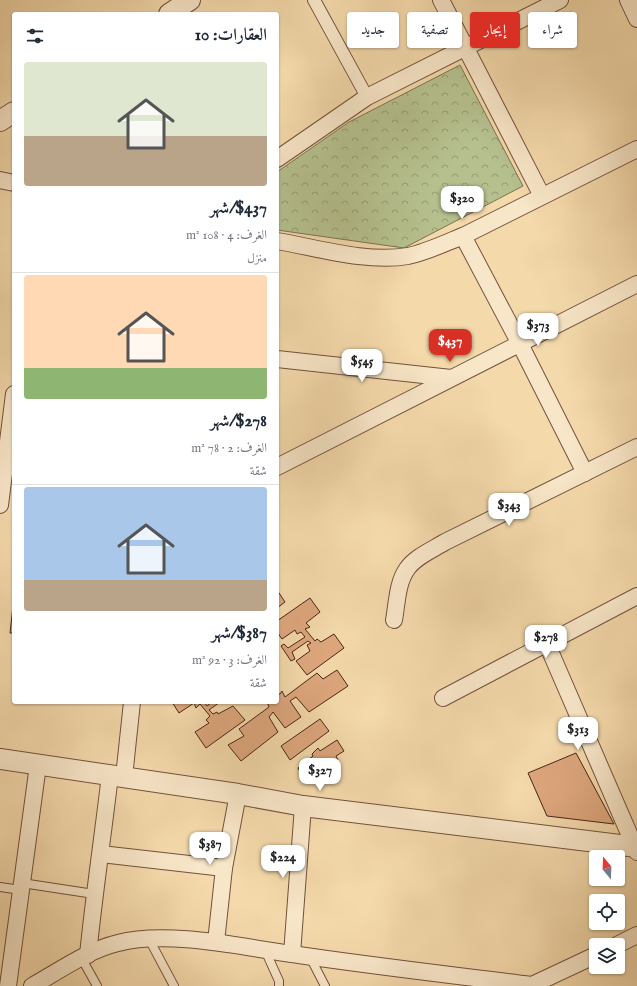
<!DOCTYPE html>
<html lang="ar">
<head>
<meta charset="utf-8">
<style>
	body { margin:0; font-family:"IM FELL English",Amiri,serif; background:#f6f6f7; color:#1f2937; direction:rtl; height:100vh; display:flex; flex-direction:column; font-size:15px; white-space:nowrap }
	* { box-sizing:border-box; margin:0 }
	p { font-size:13px; color:#747a83 }
	.icon { flex:none; width:22px; height:22px; fill:none; stroke:currentColor; stroke-width:2; stroke-linecap:round; stroke-linejoin:round }
	.map { position:relative; flex:1; overflow:hidden; direction:ltr }
	.details { position:absolute; left:12px; top:12px; width:267px; height:692px; display:flex; flex-direction:column; background:#fff; border-radius:4px; box-shadow:0 1px 3px #0004; direction:rtl }
	.details>* { flex:none }
	.hud { position:absolute; left:291px; top:12px; width:286px; height:36px; direction:rtl; display:flex; gap:8px }
	.needle { width:26px; rotate:341deg }
	.controls { position:absolute; left:589px; top:850px; display:grid; gap:8px }
	.controls a { display:grid; place-items:center; width:36px; height:36px; border-radius:4px; background:#fff; box-shadow:0 1px 3px #0004; font-size:20px }
	.price { position:absolute; translate:-50% -34px; padding:0 9px; border-radius:8px; background:#fff; color:#222; font-size:13px; line-height:26px; filter:drop-shadow(0 1px 2px #0008) }
	.price::after { content:''; position:absolute; left:50%; top:24px; width:12px; height:9px; margin-left:-6px; background:inherit; clip-path:polygon(0 0,100% 0,50% 100%) }
	.price.current { background:#d93025; color:#fff }
	ul { padding:0; list-style:none }
	li { display:grid; align-content:center; gap:8px; height:212px; padding:0 12px }
	li+li { border-top:1px solid #e0e1e3 }
	li span { display:grid; place-items:center; height:124px; border-radius:4px; color:#555 }
	li>.icon { margin-inline-start:auto }
	span .icon { width:72px; height:72px; fill:#fffc; stroke-width:1 }
	li b { font-size:17px }
	h2 { display:flex; justify-content:space-between; align-items:center; height:48px; padding:0 12px; font-size:17px }
	.pill { padding:0 14px; border-radius:4px; background:#fff; box-shadow:0 1px 3px #0004; font-size:14px; line-height:36px }
	.pill.current { background:#d93025; color:#fff }
	.map>svg:first-child { display:block }
	.park { fill:url(#park-crowns); stroke:#7e7253 }
	.building { fill:#dea77e; stroke:#482518 }
	.lines { fill:none; stroke-linecap:round; stroke-linejoin:round }
	.service-casing { stroke:#73523d; stroke-width:10 }
	.pedestrian-casing { stroke:#73523d; stroke-width:14 }
	.minor-casing { stroke:#73523d; stroke-width:18 }
	.tertiary-casing { stroke:#73523d; stroke-width:22 }
	.service { stroke:#f8e6c8; stroke-width:8 }
	.pedestrian { stroke:#f8e6c8; stroke-width:12 }
	.minor { stroke:#f8e6c8; stroke-width:16 }
	.tertiary { stroke:#f8e6c8; stroke-width:20 }
</style>
</head>
<body>
<div class="map">
<svg width="637" height="986" viewBox="0 0 637 986">
	<defs>
		<pattern id="park-crowns" width="20" height="18" patternUnits="userSpaceOnUse"><rect width="20" height="18" fill="#b5c08e"/><path d="M2 6a3 3 0 1 1 6 0M12 15a3 3 0 1 1 6 0" fill="none" stroke="#959c73"/></pattern>
	</defs>
	<rect width="100%" height="100%" fill="#f4d9ab"/>
	<filter id="stains"><feTurbulence type="fractalNoise" baseFrequency=".005" numOctaves="4"/><feColorMatrix values="0 0 0 0 .2 0 0 0 0 .09 0 0 0 0 .02 0 0 0 .5 -.17"/></filter>
	<radialGradient id="worn" r=".72"><stop offset=".6" stop-color="#630" stop-opacity="0"/><stop offset="1" stop-color="#630" stop-opacity=".3"/></radialGradient>
	<!-- park -->
	<path class="park" d="M460,65L523,186L404,248L277,230V172L349,122Z"/>
	<!-- building -->
	<g class="building">
		<path d="M277,590L285,602L277,608Z"/>
		<path d="M310,598L320,612L306,623L310,627L305,629L315,641L317,639L321,642L334,634L344,648L307,675L296,661L310,651L307,645L311,643L308,641L292,652L295,659L291,661L281,646L284,644L288,648L305,637L301,632L297,634L295,630L282,639L277,632V621Z"/>
		<path d="M13,606H14V633H10Z"/>
		<path d="M337,670L348,686L309,712L296,697L290,701L301,717L285,728L273,712L269,717L278,732L241,761L228,745L244,736L239,729L269,707L267,702H277V694H280L282,691L285,697L317,673L323,679Z"/>
		<path d="M172,702H204L207,706L212,702H220L209,710L213,714L217,712L218,714L233,706L245,720L206,748L195,732L209,723L206,720L210,716L200,704L196,708L194,703L179,713Z"/>
		<path d="M320,719L329,731L290,760L281,746Z"/>
		<path d="M337,740L344,751L336,756L339,762L316,779L312,772L303,777L298,768L313,756L312,754L318,748L320,751Z"/>
		<path d="M576,753L614,824L547,816L528,773Z"/>
	</g>
	<g class="lines">
		<!-- service casing -->
		<g class="service-casing">
			<g id="service">
				<path d="M22,883L94,894"/>
				<path d="M0,887L21,890"/>
				<path d="M149,939L174,986"/>
				<path d="M265,950L279,981V986"/>
				<path d="M310,957L325,986"/>
				<path d="M82,959L97,986"/>
			</g>
		</g>
		<!-- pedestrian casing -->
		<g class="pedestrian-casing">
			<path id="pedestrian" d="M314,0L367,97"/>
		</g>
		<!-- minor casing -->
		<g class="minor-casing">
			<g id="minor">
				<path d="M441,0L542,196"/>
				<path d="M628,0L637,19"/>
				<path d="M277,159L367,97L560,0"/>
				<path d="M0,180L14,183"/>
				<path d="M463,236L520,344L585,473"/>
				<path d="M277,241C318,248 367,263 408,256C427,252 445,243 463,236L637,149"/>
				<path d="M277,359L451,378"/>
				<path d="M277,467L637,284"/>
				<path d="M0,505L14,394"/>
				<path d="M394,620C397,604 397,583 407,569C415,557 432,550 445,542L637,447"/>
				<path d="M547,644L637,852"/>
				<path d="M443,698L637,596"/>
				<path d="M124,777L132,702"/>
				<path d="M101,854L224,868"/>
				<path d="M216,942L224,868L238,794"/>
				<path d="M617,945L637,935"/>
				<path d="M292,954L303,806"/>
				<path d="M88,955C94,895 103,835 110,775"/>
				<path d="M8,986L38,765"/>
				<path d="M32,986C59,971 88,950 118,943C167,930 242,947 292,954C372,966 452,975 531,985"/>
				<path d="M530,986L596,955"/>
			</g>
		</g>
		<!-- tertiary casing -->
		<g class="tertiary-casing">
			<g id="tertiary">
				<path d="M169,14L190,0"/>
				<path d="M0,121L14,112"/>
				<path d="M0,759L238,794L303,806L637,847"/>
			</g>
		</g>
		<!-- service -->
		<use href="#service" class="service"/>
		<!-- pedestrian -->
		<use href="#pedestrian" class="pedestrian"/>
		<!-- minor -->
		<use href="#minor" class="minor"/>
		<!-- tertiary -->
		<use href="#tertiary" class="tertiary"/>
	</g>
	<rect width="100%" height="100%" filter="url(#stains)"/>
	<rect width="100%" height="100%" fill="url(#worn)"/>
</svg>
<div class="controls">
<a><svg class="needle" viewBox="-14 -14 28 28"><path d="M0-13l5 13h-10z" fill="#e53935"/><path d="M0 13l5-13h-10z" fill="#747a83"/></svg></a>
<a><svg class="icon" aria-label="locate" viewBox="0 0 24 24"><circle cx="12" cy="12" r="6"/><path d="M12 2v4M12 18v4M2 12h4M18 12h4"/></svg></a>
<a><svg class="icon" aria-label="layers" viewBox="0 0 24 24"><path d="M12 4l9 5-9 5-9-5zM3 14l9 5 9-5"/></svg></a>
</div>
<b class="price" style="left:462px;top:220px">$320</b>
<b class="price" style="left:538px;top:347px">$373</b>
<b class="price current" style="left:450px;top:363px">$437</b>
<b class="price" style="left:362px;top:383px">$545</b>
<b class="price" style="left:509px;top:527px">$343</b>
<b class="price" style="left:546px;top:659px">$278</b>
<b class="price" style="left:578px;top:751px">$313</b>
<b class="price" style="left:320px;top:792px">$327</b>
<b class="price" style="left:210px;top:866px">$387</b>
<b class="price" style="left:283px;top:879px">$224</b>
<div class="hud">
<a class="pill">شراء</a>
<a class="pill current">إيجار</a>
<a class="pill">تصفية</a>
<a class="pill">جديد</a>
</div>
<section class="details">
<h2>العقارات: 10<svg class="icon" aria-label="filters" viewBox="0 0 24 24"><path d="M4 7h16M4 17h16"/><circle cx="9" cy="7" r="2"/><circle cx="15" cy="17" r="2"/></svg></h2>
<ul>
<li><span style="background:linear-gradient(#dfe7d0 60%,#b9a48a 0)"><svg class="icon" aria-label="home" viewBox="0 0 24 24"><path d="M3 11l9-7 9 7M6 9v11h12V9"/></svg></span><div><b>$437/شهر</b><p>الغرف: 4 · 108 m²</p><p>منزل</p></div></li>
<li><span style="background:linear-gradient(#ffd9b3 75%,#8fb573 0)"><svg class="icon" aria-label="home" viewBox="0 0 24 24"><path d="M3 11l9-7 9 7M6 9v11h12V9"/></svg></span><div><b>$278/شهر</b><p>الغرف: 2 · 78 m²</p><p>شقة</p></div></li>
<li><span style="background:linear-gradient(#a9c7e8 75%,#b9a48a 0)"><svg class="icon" aria-label="home" viewBox="0 0 24 24"><path d="M3 11l9-7 9 7M6 9v11h12V9"/></svg></span><div><b>$387/شهر</b><p>الغرف: 3 · 92 m²</p><p>شقة</p></div></li>
</ul>
</section>
</div>
</body>
</html>
